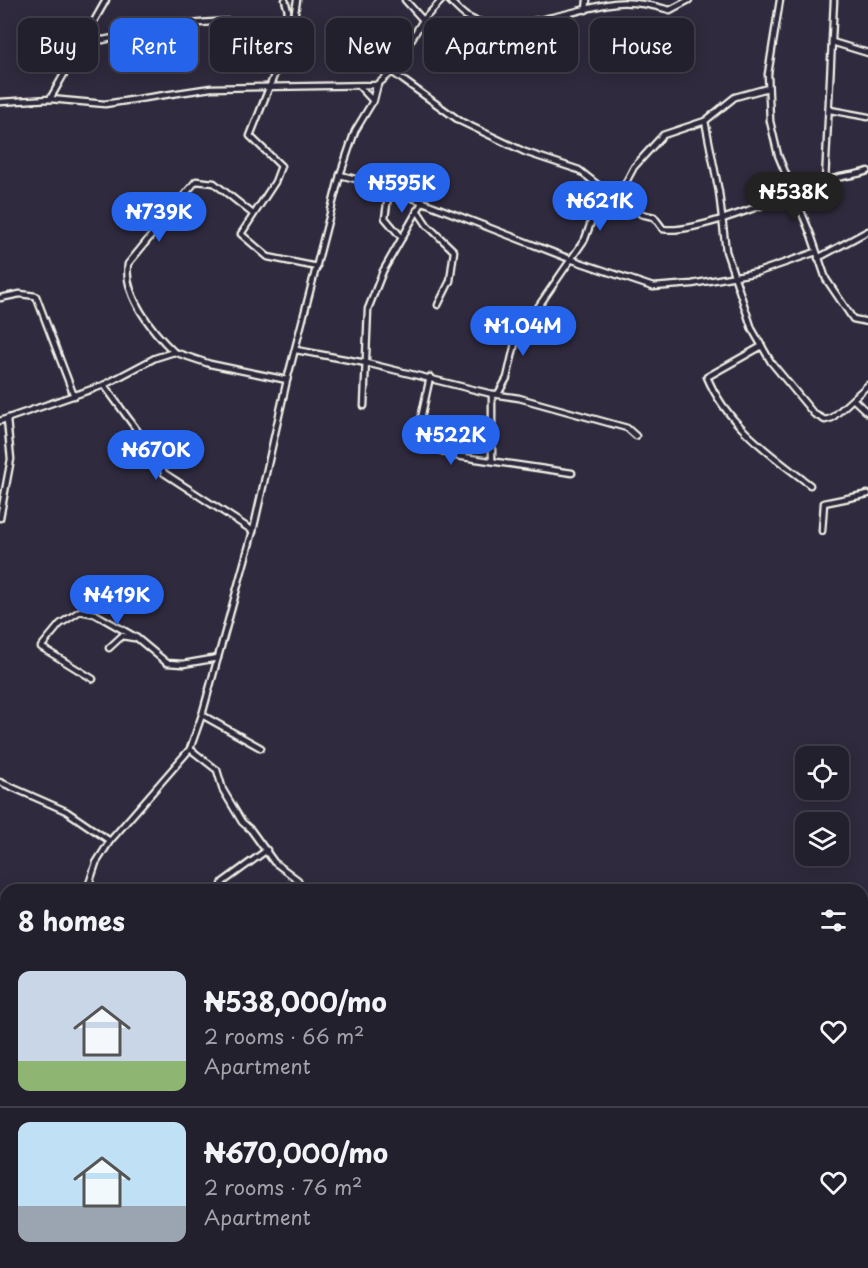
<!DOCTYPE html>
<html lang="en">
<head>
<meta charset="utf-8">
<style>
	body { margin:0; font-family:"Playpen Sans",sans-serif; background:#2f2d3a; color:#f1f3f6; height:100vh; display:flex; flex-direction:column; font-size:22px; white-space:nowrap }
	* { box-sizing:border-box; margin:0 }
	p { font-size:20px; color:#a3a3aa }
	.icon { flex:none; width:33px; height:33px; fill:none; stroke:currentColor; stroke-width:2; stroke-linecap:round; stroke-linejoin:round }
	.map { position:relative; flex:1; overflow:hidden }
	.panel { position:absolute; left:0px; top:884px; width:868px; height:386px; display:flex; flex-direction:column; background:#23202e; border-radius:18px 18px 0 0; box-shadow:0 3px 15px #0003,0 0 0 2px #403e4a }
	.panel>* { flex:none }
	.banner { position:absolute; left:18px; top:18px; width:832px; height:54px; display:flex; gap:12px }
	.fabs { position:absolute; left:795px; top:746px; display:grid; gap:12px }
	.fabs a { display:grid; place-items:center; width:54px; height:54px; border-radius:12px; background:#23202e; box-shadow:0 3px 15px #0003,0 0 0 2px #403e4a; font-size:30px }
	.price { position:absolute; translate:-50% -51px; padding:0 14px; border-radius:21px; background:#2563eb; color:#fff; font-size:20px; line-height:39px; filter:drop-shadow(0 2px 3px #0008) }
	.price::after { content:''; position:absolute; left:50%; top:36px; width:18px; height:14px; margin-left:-9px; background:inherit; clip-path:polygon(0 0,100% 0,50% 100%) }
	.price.on { background:#222; color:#fff }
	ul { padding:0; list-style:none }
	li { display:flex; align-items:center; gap:18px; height:150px; padding:0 18px }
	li+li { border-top:2px solid #403e4a }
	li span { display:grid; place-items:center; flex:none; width:168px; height:120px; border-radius:12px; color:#555 }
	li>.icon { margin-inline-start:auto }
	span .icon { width:72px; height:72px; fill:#fffc; stroke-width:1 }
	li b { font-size:26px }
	h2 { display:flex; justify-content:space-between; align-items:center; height:72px; padding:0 18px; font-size:26px }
	.chip { padding:0 21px; border-radius:12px; background:#23202e; box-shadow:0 3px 15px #0003,0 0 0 2px #403e4a; font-size:21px; line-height:54px }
	.chip.on { background:#2563eb; color:#fff }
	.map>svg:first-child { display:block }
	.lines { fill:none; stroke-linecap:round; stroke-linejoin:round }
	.minor-casing { stroke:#f4f1e8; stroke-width:9 }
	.tertiary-casing { stroke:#f4f1e8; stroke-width:10 }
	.minor { stroke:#2f2a3d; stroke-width:4.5 }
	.tertiary { stroke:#2f2a3d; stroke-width:6 }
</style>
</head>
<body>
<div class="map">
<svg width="868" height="1268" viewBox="0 0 868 1268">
	<rect width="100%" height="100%" fill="#2f2a3d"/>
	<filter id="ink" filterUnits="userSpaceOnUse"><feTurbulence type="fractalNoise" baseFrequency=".0167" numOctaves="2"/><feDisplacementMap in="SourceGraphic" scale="12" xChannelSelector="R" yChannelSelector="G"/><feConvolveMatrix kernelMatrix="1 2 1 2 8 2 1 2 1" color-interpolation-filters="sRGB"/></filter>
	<g filter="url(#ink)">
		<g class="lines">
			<!-- minor casing -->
			<g class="minor-casing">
				<g id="minor">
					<path d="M297,0L292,30L250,136L281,166L275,182L241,234L268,257L317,267"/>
					<path d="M405,0L423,20"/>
					<path d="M449,0C454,5 460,12 466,16C502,39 576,8 615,3C634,1 652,5 670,10L689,0"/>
					<path d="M780,0L768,74L770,121L778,155L811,235L826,279L853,319L868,322"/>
					<path d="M586,10L587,0"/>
					<path d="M282,27L288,11L285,0"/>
					<path d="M86,37L103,40C163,28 232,11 292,30"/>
					<path d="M832,42L868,53"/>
					<path d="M392,72L460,121L525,152L579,170L603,189L626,199L641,214L654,217L663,229C695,235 790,194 823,182C837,176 854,176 868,171"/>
					<path d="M768,88L735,97L705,121L719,192L726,251L752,329L771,362L814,414L825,420L832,418L868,385"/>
					<path d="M50,99L106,0"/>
					<path d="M0,102L50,99L105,104L211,88L377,85L392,72L423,20L442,0"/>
					<path d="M830,110L868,117"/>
					<path d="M340,175L379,185L570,259L653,287L692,284L758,272L816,252"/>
					<path d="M825,181L834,0"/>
					<path d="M389,190L385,218L402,238"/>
					<path d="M618,197L634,167L663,135L705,121"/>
					<path d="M417,210L427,225L454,251L450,281L438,305"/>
					<path d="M818,258L868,231"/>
					<path d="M0,298L20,294L36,296L74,396"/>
					<path d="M762,346L707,377C727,425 770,454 810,485"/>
					<path d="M296,350L366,363L492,394L519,398L627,428L636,436"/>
					<path d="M174,352C153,332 123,295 128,264L196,181L214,183L253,214"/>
					<path d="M430,377L417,437L420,443L456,456L572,473"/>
					<path d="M104,385L158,459L164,473L253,531"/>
					<path d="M853,399L868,413"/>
					<path d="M364,406L368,309L383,271L423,201"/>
					<path d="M0,421L104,385L155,358L174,352L210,364L287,380"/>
					<path d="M492,460V394H498L507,378L516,339L585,239L603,189"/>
					<path d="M0,518L11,459L7,420"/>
					<path d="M822,531L824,503L868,494"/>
					<path d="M109,648L122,636L134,638"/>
					<path d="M93,679L41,647L60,624L80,611L95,614L137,638L167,663L183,664L218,658"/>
					<path d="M202,715L261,748"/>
					<path d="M190,749L217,770L223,790L242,822L251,830L274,862L298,880L301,890"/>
					<path d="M0,782L66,811L110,841"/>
					<path d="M87,890L96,863L110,841L190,749L202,715L253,531L287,380L340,175L355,131L373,101L360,87"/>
					<path d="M220,890L223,882L267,850"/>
					<path d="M0,1015L6,1016"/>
					<path d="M0,1085H6"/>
					<path d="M48,1263V1268"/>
					<path d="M400,1268V1263"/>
				</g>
			</g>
			<!-- tertiary casing -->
			<g class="tertiary-casing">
				<path id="tertiary" d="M373,101L377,85"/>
			</g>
			<!-- minor -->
			<use href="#minor" class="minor"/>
			<!-- tertiary -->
			<use href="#tertiary" class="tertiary"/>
		</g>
	</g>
</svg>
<div class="fabs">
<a><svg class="icon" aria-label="locate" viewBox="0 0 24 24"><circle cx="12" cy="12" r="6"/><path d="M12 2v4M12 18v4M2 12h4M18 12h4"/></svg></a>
<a><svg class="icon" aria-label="layers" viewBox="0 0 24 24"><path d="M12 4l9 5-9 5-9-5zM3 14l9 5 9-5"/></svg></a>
</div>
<b class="price" style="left:402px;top:214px">₦595K</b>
<b class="price on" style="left:794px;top:223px">₦538K</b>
<b class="price" style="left:600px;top:232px">₦621K</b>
<b class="price" style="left:159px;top:243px">₦739K</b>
<b class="price" style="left:523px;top:357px">₦1.04M</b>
<b class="price" style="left:451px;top:466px">₦522K</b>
<b class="price" style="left:156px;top:481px">₦670K</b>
<b class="price" style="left:117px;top:626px">₦419K</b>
<div class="banner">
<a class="chip">Buy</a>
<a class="chip on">Rent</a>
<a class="chip">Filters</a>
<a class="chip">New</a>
<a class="chip">Apartment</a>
<a class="chip">House</a>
</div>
<section class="panel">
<h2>8 homes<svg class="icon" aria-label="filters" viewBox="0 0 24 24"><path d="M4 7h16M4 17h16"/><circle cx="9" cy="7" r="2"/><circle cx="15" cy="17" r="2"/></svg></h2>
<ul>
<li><span style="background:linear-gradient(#c9d6e8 75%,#8fb573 0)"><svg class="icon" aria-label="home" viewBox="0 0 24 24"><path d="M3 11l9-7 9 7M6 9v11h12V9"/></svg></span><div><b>₦538,000/mo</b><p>2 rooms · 66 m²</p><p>Apartment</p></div><svg class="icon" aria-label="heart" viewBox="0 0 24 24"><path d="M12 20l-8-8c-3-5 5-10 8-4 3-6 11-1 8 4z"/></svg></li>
<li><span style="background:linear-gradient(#bfe0f5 70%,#9aa5b1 0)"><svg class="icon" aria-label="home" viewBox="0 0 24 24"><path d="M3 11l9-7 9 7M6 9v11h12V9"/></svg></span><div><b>₦670,000/mo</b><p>2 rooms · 76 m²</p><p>Apartment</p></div><svg class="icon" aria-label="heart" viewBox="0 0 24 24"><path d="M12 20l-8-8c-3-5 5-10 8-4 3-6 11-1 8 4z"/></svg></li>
</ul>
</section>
</div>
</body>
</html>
